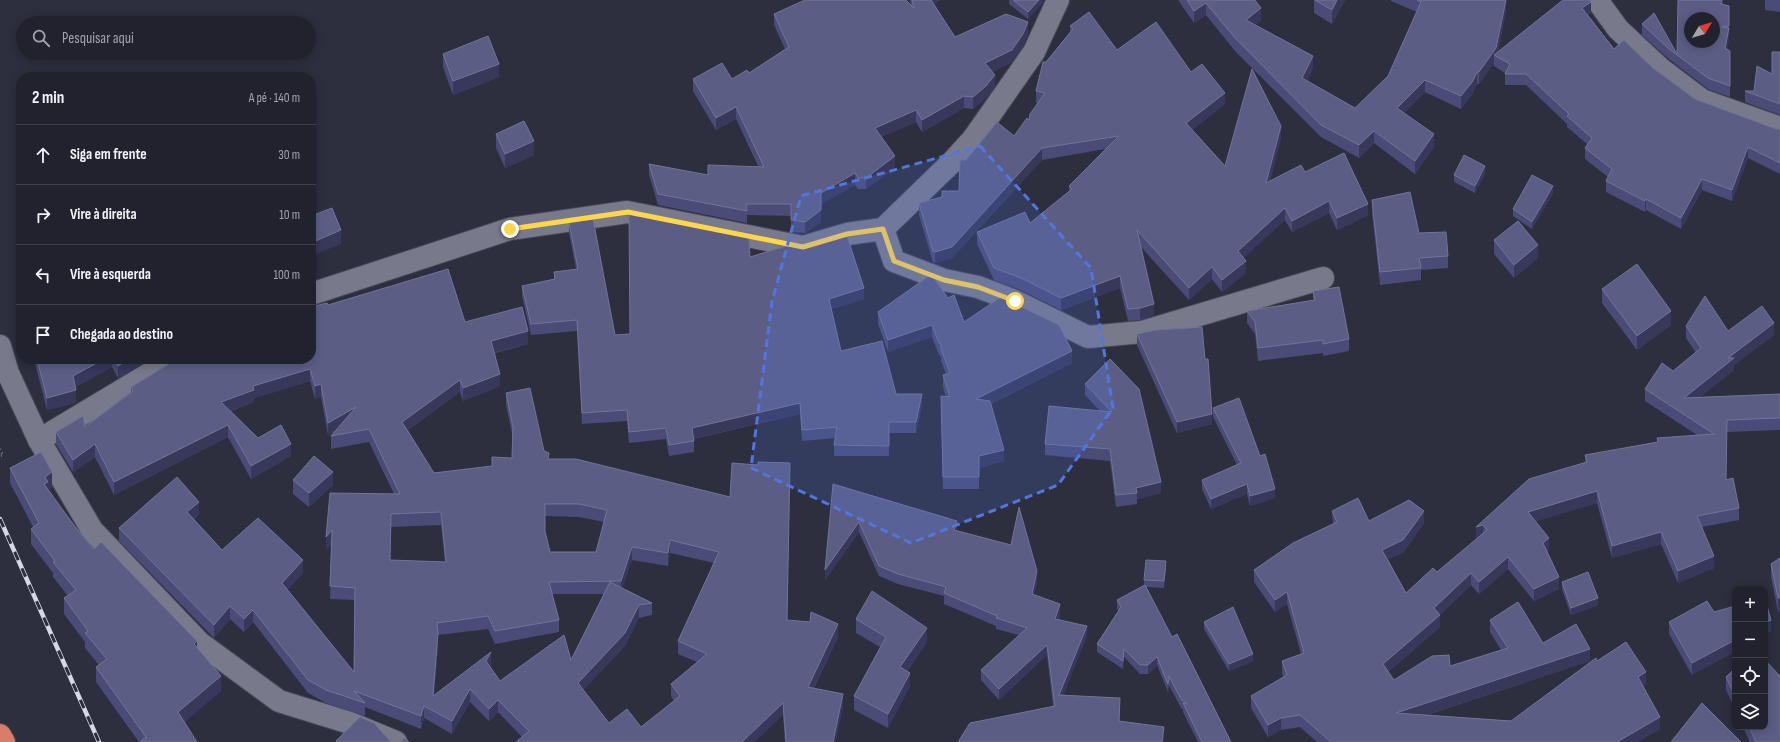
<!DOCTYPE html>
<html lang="pt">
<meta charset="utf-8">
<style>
:root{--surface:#22222e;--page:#2a2a36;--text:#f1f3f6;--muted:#a2a4aa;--line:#3f3f4a}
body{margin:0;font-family:"Sofia Sans Condensed",sans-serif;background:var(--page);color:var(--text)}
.controls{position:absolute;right:12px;bottom:12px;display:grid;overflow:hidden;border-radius:8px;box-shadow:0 2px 10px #0003}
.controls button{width:36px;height:36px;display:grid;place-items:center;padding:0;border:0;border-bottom:1px solid var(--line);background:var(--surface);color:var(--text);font:20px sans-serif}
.compass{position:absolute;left:1684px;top:12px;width:36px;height:36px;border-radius:50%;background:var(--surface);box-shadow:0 2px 10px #0003;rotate:52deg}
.stop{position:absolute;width:12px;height:12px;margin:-9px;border:3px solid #ffd54a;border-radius:50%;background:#fff}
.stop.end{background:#ffd54a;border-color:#fff;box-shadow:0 1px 4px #0008}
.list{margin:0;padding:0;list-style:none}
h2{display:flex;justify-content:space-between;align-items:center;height:52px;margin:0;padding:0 16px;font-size:17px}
h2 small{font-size:13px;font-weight:400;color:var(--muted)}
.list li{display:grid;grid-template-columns:26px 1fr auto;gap:12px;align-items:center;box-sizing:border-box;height:60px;padding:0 16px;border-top:1px solid var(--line)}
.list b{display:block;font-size:15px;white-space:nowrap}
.list em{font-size:13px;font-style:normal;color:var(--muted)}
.icon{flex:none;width:22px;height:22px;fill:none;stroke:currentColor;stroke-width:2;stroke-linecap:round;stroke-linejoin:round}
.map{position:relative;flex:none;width:1780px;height:742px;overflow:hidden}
.search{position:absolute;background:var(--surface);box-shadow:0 2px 10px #0003;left:16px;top:16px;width:300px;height:44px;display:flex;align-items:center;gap:10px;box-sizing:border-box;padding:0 14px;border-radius:22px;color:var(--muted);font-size:15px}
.panel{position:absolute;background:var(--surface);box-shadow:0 2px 10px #0003;left:16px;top:72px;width:300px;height:292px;border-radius:16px}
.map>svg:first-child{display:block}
</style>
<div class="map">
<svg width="1780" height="742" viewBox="0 0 1780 742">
<rect width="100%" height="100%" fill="#2d2e3e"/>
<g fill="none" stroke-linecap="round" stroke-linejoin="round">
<g stroke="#494a57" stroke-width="24">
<g id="minor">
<polyline points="1597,0 1618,29 1661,69 1702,100 1780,128"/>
<polyline points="883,229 894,261 944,280 978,287 1015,301 1088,337 1142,332 1323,278"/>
<polyline points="311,294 510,229 627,212 803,247 847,234 883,229 952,162 973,139 1034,52 1058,0"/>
<polyline points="0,346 8,373 39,440 92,530 200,643 279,701 350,723 396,742"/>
<polyline points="39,440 174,359"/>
</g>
</g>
<g stroke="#494a57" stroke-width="24">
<polyline id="highway" points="0,735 4,742"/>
</g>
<polyline stroke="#7b7c8a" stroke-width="2.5" stroke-dasharray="1 3" stroke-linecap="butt" points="0,449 3,455 0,456"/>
<use href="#minor" stroke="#787a8c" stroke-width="22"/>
<use href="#highway" stroke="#d97d69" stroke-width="22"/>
<g stroke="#d7d8e3" stroke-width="4.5">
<polyline id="rail" points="0,519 99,742"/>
</g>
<use href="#rail" stroke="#2d2e3e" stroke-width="3" stroke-dasharray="9" stroke-linecap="butt"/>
</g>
<g fill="#4a4b77" fill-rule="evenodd">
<polygon points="910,0 940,0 934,4 955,37 1028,34 1023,46 1012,62 992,72 995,87 986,98 973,109 964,108 922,132 916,122 881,137 895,168 866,189 858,189 855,185 821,204 821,222 805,233 791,232 791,216 747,215 747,223 658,205 649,175 649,164 708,175 758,166 736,119 716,130 693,91 693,79 732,79 749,73 785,49 774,25 774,14 911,6"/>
<polygon points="1009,0 1043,0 1043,2 1028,19 1009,4"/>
<polygon points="1178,0 1255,0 1261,20 1255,25 1313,68 1307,81 1355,108 1388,76 1417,12 1391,1 1391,0 1506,0 1506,10 1498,53 1591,13 1588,15 1614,49 1653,68 1695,99 1776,129 1780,129 1780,174 1748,158 1732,201 1702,190 1681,229 1646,210 1645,212 1606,192 1606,181 1608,177 1585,159 1585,148 1587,144 1567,127 1567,124 1526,85 1505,85 1505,73 1494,66 1494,63 1479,84 1477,84 1473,93 1461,109 1425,92 1404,113 1434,147 1415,174 1374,143 1359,158 1321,137 1235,51 1206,15 1194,23"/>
<polygon points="1314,0 1345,0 1332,24 1314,13"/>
<polygon points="1678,0 1723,0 1723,4 1729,6 1729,37 1727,49 1730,51 1730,97 1708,89 1669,59 1642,35 1642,24 1677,54"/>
<polygon points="1765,0 1780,0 1780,12 1765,10"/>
<polygon points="1070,26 1117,50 1191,72 1225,104 1192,130 1225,166 1281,138 1270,181 1305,172 1368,215 1337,230 1329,213 1292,232 1285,220 1243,258 1246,273 1222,292 1212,279 1189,300 1140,246 1154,315 1140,320 1128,321 1120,288 1061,310 1021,290 994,280 977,244 977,232 1030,223 1069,191 1069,186 1105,149 1042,160 952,258 935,263 933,262 919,215 919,203 942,197 959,191 966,160 1014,136 1029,120 1038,103 1036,103 1036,91 1046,62 1070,32"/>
<polygon points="1780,52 1780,115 1745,102 1745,91 1754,91 1772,74"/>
<polygon points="443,54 499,77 453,95 443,67"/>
<polygon points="496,134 534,155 505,168 496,148"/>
<polygon points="1485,174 1475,193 1454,182 1454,175"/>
<polygon points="1553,193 1532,229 1513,216 1513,209"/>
<polygon points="1372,200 1448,256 1448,268 1421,270 1421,280 1380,285 1372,213"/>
<polygon points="569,222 615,335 630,334 750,257 864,299 831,309 841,351 896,394 922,405 916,433 889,433 889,456 834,456 834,445 835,438 802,441 800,414 694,439 694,452 669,456 666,439 629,443 627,421 582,424 577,331 531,335 522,296 522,286 554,279 554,272 576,269 569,233"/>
<polygon points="1494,240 1538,258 1514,278 1494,254"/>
<polygon points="1602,289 1671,325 1637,350 1602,303"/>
<polygon points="1313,291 1349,339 1349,351 1323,356 1323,353 1258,361 1255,334 1247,323 1247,311 1313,300"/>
<path d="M328,305L465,322L528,344L495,353L500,386L463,401L460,392L408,430L434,473L492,466L512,458L513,438L506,405V393L549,459L730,497L787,620L838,637L814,688L843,707L835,742H785L783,715L522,737L498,712L489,721L470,702L452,734L424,718L421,729L365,707V716L326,703L308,693L253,622L244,632L230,619L214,638L119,541V528L199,514L194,519L222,550L303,573L287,590L354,672V600L330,599L332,543L326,549V537L394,494L369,442L331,449V436L336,431L328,435L321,397L315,399L310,381L254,398V402L231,411L258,438L291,456L251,479L228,437L114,495L95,457L73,472L56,444V432L85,427L131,392V387ZM545,516L579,517L604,522L596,552H550L545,531ZM441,525L445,562L390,560L391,527ZM670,553L714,563L678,641V654L697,662L671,684V696L674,701L641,727L609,723L583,690L625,646L639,618L652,615V603L622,588L632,560L668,566ZM552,594H604L571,660L500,681L490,667L491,665L434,695L438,645V635L488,629L495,644L559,632V620Z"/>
<polygon points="878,312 964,322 1072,363 991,404 1004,461 979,468 979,489 943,489 941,396 946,397 943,387 943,375 946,374 941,361 941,356 939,355 932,337 888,352 878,324"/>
<polygon points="1686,326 1728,331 1774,335 1734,365 1734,370 1700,397 1780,394 1780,430 1727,432 1726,480 1739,508 1739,520 1702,527 1714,568 1678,583 1661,544 1612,558 1597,503 1535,521 1549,550 1547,551 1559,589 1534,601 1508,569 1479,594 1471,585 1440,615 1440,627 1388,672 1394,680 1450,666 1501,650 1490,632 1490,620 1543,643 1590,661 1427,715 1511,721 1597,661 1646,684 1643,686 1660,729 1637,742 1317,742 1300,727 1281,730 1268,737 1251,708 1251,696 1283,677 1282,673 1282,661 1301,654 1287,604 1275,612 1254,582 1254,570 1333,524 1332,511 1369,521 1424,523 1403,553 1388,559 1406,593 1437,572 1477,539 1476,539 1476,527 1585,462 1585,455 1697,435 1645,401 1645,389 1673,371 1696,353 1686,338"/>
<polygon points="1137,334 1212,424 1177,433 1137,345"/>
<polygon points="34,359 150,359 118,378 112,367 75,387 76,403 47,410"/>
<polygon points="1110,359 1161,493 1137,499 1137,504 1116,507 1110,461 1045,455 1045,444 1100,411 1085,395 1085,384"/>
<polygon points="1213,408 1275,498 1250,506 1247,494 1211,509 1202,489 1202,480 1237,465 1213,417"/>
<polygon points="10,468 52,487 48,490 76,528 94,549 197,648 221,691 184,722 197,742 139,742 96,682 96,667 99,665 85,648 85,642 64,614 64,598 68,596 53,577 53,573 31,544 31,529 33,527 10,483"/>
<polygon points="293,480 333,485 309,507 293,494"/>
<polygon points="833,484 957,531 1037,582 1034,595 1060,614 1059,620 1087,636 1063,695 1120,708 1119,721 1164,737 1163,742 958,742 1053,706 1047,655 999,700 981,680 981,670 1019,635 996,629 996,626 944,604 944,596 898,584 879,576 859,532 825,580"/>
<polygon points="1780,558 1778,612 1771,577 1771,564"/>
<polygon points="1166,568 1164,588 1146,587 1172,637 1231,742 1198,742 1183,712 1183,709 1181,708 1169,685 1168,692 1157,665 1148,674 1140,674 1124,657 1123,669 1097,652 1097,644 1119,611 1117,609 1117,600 1144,585 1144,580"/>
<polygon points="1562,582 1598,605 1571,615 1562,589"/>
<polygon points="1714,612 1692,675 1669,634 1669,622"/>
<polygon points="856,619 927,642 907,671 910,686 888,728 854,710 854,696 880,647 856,633"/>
<polygon points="1204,622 1253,661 1229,671 1204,629"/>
<polygon points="1735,668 1735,709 1726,690 1726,677"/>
<polygon points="1743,727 1765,727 1780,742 1750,742"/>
</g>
<g fill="#37385a">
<polygon points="928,0 940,0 928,8"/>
<polygon points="1039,0 1043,0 1043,2 1028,19 1028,12"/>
<polygon points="1337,0 1345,0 1332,24 1332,10"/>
<polygon points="1506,0 1506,10 1497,56 1494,55 1494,63 1479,84 1479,72"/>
<polygon points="1722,0 1723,0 1721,15 1721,4"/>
<polygon points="1591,2 1591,13 1582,19 1582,8"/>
<polygon points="1206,3 1206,15 1194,23 1194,11"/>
<polygon points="1261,8 1261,20 1246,33 1246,20"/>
<polygon points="1028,22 1028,34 1023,46 1012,62 985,75 985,63"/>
<polygon points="1729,28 1729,39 1725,59 1725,48"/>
<polygon points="1313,56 1313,68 1302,91 1302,78"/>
<polygon points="499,64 499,77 453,95 453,81"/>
<polygon points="1477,72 1477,84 1473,93 1461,109 1461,96"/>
<polygon points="995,75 995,87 986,98 973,109 973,97"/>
<polygon points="1425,80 1425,92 1397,120 1397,108"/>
<polygon points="1225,93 1225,104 1186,135 1186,123"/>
<polygon points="964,96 964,108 922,132 922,120"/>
<polygon points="736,107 736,119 716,130 716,118"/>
<polygon points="916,110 916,122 875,140 875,128"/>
<polygon points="1281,126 1281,138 1266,194 1266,183"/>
<polygon points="1374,131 1374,143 1359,158 1359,145"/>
<polygon points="1434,134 1434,147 1415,174 1415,161"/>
<polygon points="534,141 534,155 505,168 505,154"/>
<polygon points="1748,147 1748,158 1732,201 1732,190"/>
<polygon points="1042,148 1042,160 952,258 935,263 935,252"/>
<polygon points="895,156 895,168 866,189 866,178"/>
<polygon points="1485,166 1485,174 1475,193 1475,186"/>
<polygon points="855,173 855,185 821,204 821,193"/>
<polygon points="1702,179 1702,190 1681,229 1681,218"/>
<polygon points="1553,186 1553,193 1532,229 1532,222"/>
<polygon points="1646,199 1646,210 1645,212 1645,201"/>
<polygon points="1329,201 1329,213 1292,232 1292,221"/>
<polygon points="1368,204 1368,215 1337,230 1337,218"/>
<polygon points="1285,208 1285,220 1238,263 1238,251"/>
<polygon points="821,210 821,222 805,233 805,222"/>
<polygon points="341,230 341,244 311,256 311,243"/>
<polygon points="1538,245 1538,258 1514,278 1514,265"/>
<polygon points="1246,261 1246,273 1222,292 1222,280"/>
<polygon points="1212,267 1212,279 1189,300 1189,288"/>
<polygon points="1120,276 1120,288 1061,310 1061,298"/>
<polygon points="864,288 864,299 829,310 829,299"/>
<polygon points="1154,304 1154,315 1140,320 1140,308"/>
<polygon points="1671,311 1671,325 1637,350 1637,336"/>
<polygon points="1774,323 1774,335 1734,365 1734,370 1684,410 1684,398 1728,358"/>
<polygon points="932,325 932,337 888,352 888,340"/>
<polygon points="528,331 528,344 491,353 491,341"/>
<polygon points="1072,351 1072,363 976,411 976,399"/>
<polygon points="104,359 112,359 112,367 73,389 73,376"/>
<polygon points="129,359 150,359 118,378 118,366"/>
<polygon points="310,369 310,381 254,398 254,402 221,414 221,402 253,386"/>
<polygon points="500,374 500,386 463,401 463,388"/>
<polygon points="460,380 460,392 402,434 402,422"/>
<polygon points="321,384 321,397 315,399 315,386"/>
<polygon points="76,390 76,403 47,410 47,398"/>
<polygon points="922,394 922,405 916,433 916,422"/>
<polygon points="800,403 800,414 692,439 692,428"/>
<polygon points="356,407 356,419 328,435 328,423"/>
<polygon points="1212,414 1212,424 1177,433 1177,422"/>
<polygon points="228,425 228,437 114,495 114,482"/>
<polygon points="95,444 95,457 73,472 73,460"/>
<polygon points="291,444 291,456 251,479 251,466"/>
<polygon points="1004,450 1004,461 979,468 979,456"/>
<polygon points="52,472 52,487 48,491 44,484 45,477"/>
<polygon points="333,472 333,485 309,507 309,493"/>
<polygon points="1161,482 1161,493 1137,499 1136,488"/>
<polygon points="1247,484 1247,494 1211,509 1211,499"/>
<polygon points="1275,489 1275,498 1250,506 1250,496"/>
<polygon points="1597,491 1597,503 1528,524 1528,512"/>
<polygon points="199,502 199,514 187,525 187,512"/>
<polygon points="1424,511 1424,523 1403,553 1382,562 1382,550"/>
<polygon points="391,514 391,527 390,573 390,560"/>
<polygon points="957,521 957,531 954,530"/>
<polygon points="859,522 859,532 825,580 825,570"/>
<polygon points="1483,525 1483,537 1476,539 1476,527"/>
<polygon points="332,530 332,542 326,549 326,537"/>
<polygon points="1661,532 1661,544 1612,558 1612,546"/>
<polygon points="1549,538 1549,550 1543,555 1543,543"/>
<polygon points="670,540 670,553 668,566 668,553"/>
<polygon points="632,547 632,560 621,593 621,581"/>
<polygon points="1714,556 1714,568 1678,583 1678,571"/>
<polygon points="1508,557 1508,569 1479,594 1479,582"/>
<polygon points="303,560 303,573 282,596 282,583"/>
<polygon points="1037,571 1037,582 1032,604 1032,594"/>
<polygon points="1471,573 1471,585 1435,620 1440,615 1440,627 1383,676 1383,664 1434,608"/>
<polygon points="1559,577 1559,589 1534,601 1534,589"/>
<polygon points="1287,592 1287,604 1275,612 1275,600"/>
<polygon points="1598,598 1598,605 1571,615 1571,608"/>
<rect x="1778" y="598" width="2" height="14"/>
<polygon points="1060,604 1060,614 1055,629 1055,619"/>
<polygon points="639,605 639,618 625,646 578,696 578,683"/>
<polygon points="230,606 230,619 214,638 214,625"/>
<polygon points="253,610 253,622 244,632 244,619"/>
<polygon points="1771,620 1771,631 1765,635 1765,623"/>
<polygon points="838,624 838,637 808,699 808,687"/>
<polygon points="1087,626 1087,636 1059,705 1059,695"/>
<polygon points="927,628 927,642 900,680 900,667"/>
<polygon points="438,633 438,645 433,708 433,696"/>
<polygon points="1735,640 1735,652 1692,675 1692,663"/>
<polygon points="197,641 197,656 194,644"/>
<polygon points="1047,645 1047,655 999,700 999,689"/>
<polygon points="1590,649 1590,661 1396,725 1396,713"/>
<polygon points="491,652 491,665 486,674 486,661"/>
<polygon points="1253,654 1253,661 1229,671 1229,664"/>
<polygon points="1157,657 1157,665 1148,674 1148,665"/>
<polygon points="1646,672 1646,684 1638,689 1638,677"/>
<polygon points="910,673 910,686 888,728 888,714"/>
<polygon points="221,676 221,691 178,728 178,712"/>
<polygon points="470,689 470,702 452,734 452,721"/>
<polygon points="843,694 843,707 835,742 833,742"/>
<polygon points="1120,698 1120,708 1119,731 1119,721"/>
<polygon points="498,700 498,712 489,721 489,709"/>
<polygon points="783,703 783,715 755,742 742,742"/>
<polygon points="424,706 424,718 421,729 421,716"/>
<polygon points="1660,717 1660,729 1637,742 1617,742"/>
<polygon points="1281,718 1281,730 1268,737 1268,725"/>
<polygon points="1164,727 1163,742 1162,742"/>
</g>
<g fill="#5c5d85" stroke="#727497" fill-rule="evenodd">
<polygon points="805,0 906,0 914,8 912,0 931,0 955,37 1006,14 1028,22 1023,34 1012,50 985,63 995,75 986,86 973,97 964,96 922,120 916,110 875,128 895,156 866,178 858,178 855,173 821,193 821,210 805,222 791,220 791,204 746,204 747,211 658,194 649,164 708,175 708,165 764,167 736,107 716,118 693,79 722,63 732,79 747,70 749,73 789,47 774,14"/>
<polygon points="1013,0 1039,0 1028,12"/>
<polygon points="1187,0 1255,0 1261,8 1246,20 1313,56 1302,78 1355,108 1388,76 1421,2 1417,0 1506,0 1496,48 1479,72 1477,72 1473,81 1461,96 1425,80 1397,108 1434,134 1415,161 1374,131 1359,145 1321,125 1235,38 1206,3 1194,11"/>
<polygon points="1315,0 1337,0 1332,10"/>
<polygon points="1563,0 1590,0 1591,2 1582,8 1614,49 1624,40 1653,68 1695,99 1776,129 1780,129 1780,163 1748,147 1732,190 1702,179 1681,218 1646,199 1645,201 1606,181 1612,169 1585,148 1592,138 1567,116 1569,114 1526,74 1505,74 1510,64 1494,55"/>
<path d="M1678,0H1722L1721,4L1729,6V26L1722,27L1729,28L1725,48L1730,51V86L1708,78L1669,49L1642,24L1654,13L1677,54ZM1690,18H1714V42H1690Z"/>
<polygon points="1089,12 1117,50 1156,22 1191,72 1202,64 1225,93 1186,123 1225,166 1252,69 1281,126 1266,183 1301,165 1305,172 1344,153 1368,204 1337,218 1329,201 1292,221 1285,208 1238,251 1246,261 1222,280 1212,267 1189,288 1137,230 1154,304 1140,308 1128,309 1120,276 1061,298 1021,278 994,268 977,232 1025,212 1030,223 1072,189 1069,186 1119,136 1042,148 952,247 935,252 933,251 919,203 942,197 942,191 959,191 960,160 966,160 997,122 1014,136 1027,118 1029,120 1030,114 1045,93 1036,91 1043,62 1046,62 1073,29 1070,26"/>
<polygon points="488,36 499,64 453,81 443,54"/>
<polygon points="1772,52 1780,52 1780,104 1745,91 1754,91 1757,66 1772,74"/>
<polygon points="524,121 534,141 505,154 496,134"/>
<polygon points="1464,155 1485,166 1475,186 1454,175"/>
<polygon points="1532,175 1553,186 1532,222 1513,209"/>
<polygon points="1410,192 1419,233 1446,232 1448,256 1419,258 1421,268 1380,272 1372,200"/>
<polygon points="332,208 341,230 311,243 311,216"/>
<polygon points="629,214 749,238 750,257 786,246 806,248 847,236 864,288 829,299 841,351 882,341 896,394 922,394 916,422 889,422 889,446 834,445 837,427 802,430 800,403 692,428 694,441 669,445 666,428 629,432 627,410 582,413 577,320 531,324 522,286 555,279 554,272 578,269 569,222 593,219 615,335 630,334"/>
<polygon points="1518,221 1538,245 1514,265 1494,240"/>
<polygon points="1637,264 1671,311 1637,336 1602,289"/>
<path d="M448,269L465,322L522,307L528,331L491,341L500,374L463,388L460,380L402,422L434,473L492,466V457L512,458L513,427L506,393L530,388L544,451L549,453L548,459H576L730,497L732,463L758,465V462L790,463L787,620L810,622L811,612L838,624L808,687L843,694L833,742H786L783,703L742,742H516L529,731L498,700L489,709L470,689L452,721L424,706L421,716L354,691L365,703L326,690L308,680L253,610L244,619L230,606L214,625L119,528L177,477L199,502L187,512L222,550L258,518L303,560L282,583L354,672L355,588L330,586L332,530L326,537L330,493L400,494L369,429L331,436L356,407L328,423L321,384L315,386L310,369L253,386L254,390L221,402L258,438L281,425L291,444L251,466L228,425L114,482L95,444L73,460L56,432L83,416L85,427L133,391L131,387L177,359H311V307L327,303L328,305ZM545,504H579L607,510L596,552H550L545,531ZM441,512L446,562L390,560L391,514ZM670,540L719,552L678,641L707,654L671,684L680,696L641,727L627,709L609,723L578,683L625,633L639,605L652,603L610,582L571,660L564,635L500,681L486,661L491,652L433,696L438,633L437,623L488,616L495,631L559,620L549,582L621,581L632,547L668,553Z"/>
<polygon points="929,276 933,277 948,298 954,295 964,322 1001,297 1059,325 1072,351 976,399 990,401 1004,450 979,456 979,477 943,477 941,396 950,397 943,375 950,373 941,349 941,344 939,343 932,325 888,340 878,312"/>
<polygon points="1339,287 1349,339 1323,344 1323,340 1258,348 1255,322 1247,311 1315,300 1313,291"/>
<polygon points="1705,296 1728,331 1762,306 1774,323 1728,358 1734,358 1684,398 1780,394 1780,418 1727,420 1726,480 1733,478 1739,508 1697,516 1714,556 1678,571 1661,532 1612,546 1597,491 1528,512 1549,538 1543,543 1559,577 1534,589 1508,557 1479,582 1471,573 1434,608 1440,615 1383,664 1394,680 1432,656 1449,655 1450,666 1508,648 1490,620 1518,602 1543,643 1576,624 1590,649 1396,713 1511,721 1596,658 1597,661 1626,642 1646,672 1638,677 1660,717 1617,742 1331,742 1300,715 1281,718 1268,725 1251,696 1287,675 1282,661 1304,653 1287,592 1275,600 1254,570 1293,543 1337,522 1332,511 1358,498 1369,521 1409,500 1424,511 1403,540 1382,550 1406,593 1433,568 1437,572 1487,530 1483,525 1476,527 1529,479 1587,462 1585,455 1658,442 1657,438 1714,434 1645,389 1662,363 1673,371 1701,348 1686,326"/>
<polygon points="1202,327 1205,359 1208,359 1212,414 1177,422 1137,334 1156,330"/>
<polygon points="37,359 104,359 73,376 76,390 47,398"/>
<polygon points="114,359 129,359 118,366"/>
<polygon points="1110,359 1139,389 1161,482 1136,488 1137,493 1116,495 1110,449 1045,444 1049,406 1112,412 1085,384"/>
<polygon points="1239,398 1260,456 1265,454 1275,489 1250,496 1247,484 1211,499 1202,480 1241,463 1213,408"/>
<polygon points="41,452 52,472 45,477 48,482 44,484 76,528 94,549 101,542 197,641 194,644 221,676 178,712 197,742 140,742 146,737 96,667 107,659 85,633 88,631 64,598 76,590 53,562 55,561 31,529 39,523 10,468"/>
<polygon points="314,456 333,472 309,493 293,480"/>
<polygon points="833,484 957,521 954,530 1011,545 1019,507 1037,571 1032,594 1060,604 1055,619 1087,626 1059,695 1120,698 1119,721 1164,727 1162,742 958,742 970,723 1055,706 1047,645 999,689 981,670 1027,628 996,618 997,616 944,593 946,587 898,574 879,566 859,522 825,570"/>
<polygon points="1780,558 1780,598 1778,598 1771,564"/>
<polygon points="1146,560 1166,561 1164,581 1144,580"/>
<polygon points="1588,572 1598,598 1571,608 1562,582"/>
<polygon points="1145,585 1172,637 1177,634 1231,742 1202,742 1183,703 1187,704 1181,699 1169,676 1168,684 1157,657 1148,665 1140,665 1124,649 1123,661 1097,644 1121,607 1117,600"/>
<polygon points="872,591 927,628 900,667 910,673 888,714 854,696 886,637 856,619"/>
<polygon points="1765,599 1771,620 1765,623"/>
<polygon points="1707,601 1714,612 1735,606 1735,640 1692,663 1669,622"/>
<polygon points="1233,607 1253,654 1229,664 1204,622"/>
<polygon points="1765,660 1779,675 1780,679 1780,742 1756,742 1749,727 1765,727"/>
<polygon points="1735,668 1735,696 1726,677"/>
<polygon points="1702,703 1741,742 1671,742"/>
<polygon points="360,717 374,723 391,742 338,742 336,741"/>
<polygon points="405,738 409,742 400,742"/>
</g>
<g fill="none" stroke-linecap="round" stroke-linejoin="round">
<polyline stroke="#ffd54a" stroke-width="5" points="510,229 628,212 803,247 847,234 883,229 894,261 944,280 978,287 1015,301"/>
</g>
<path fill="#5176e0" fill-opacity="0.2" stroke="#5176e0" stroke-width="3" stroke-dasharray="8 5" stroke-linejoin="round" d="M980,146L1091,268L1113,408L1058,485L911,543L751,468L772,301L801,196Z"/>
</svg>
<div class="controls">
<button>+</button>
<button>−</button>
<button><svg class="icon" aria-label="locate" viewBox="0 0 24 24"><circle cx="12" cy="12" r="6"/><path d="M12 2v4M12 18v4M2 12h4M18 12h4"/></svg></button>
<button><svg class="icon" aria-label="layers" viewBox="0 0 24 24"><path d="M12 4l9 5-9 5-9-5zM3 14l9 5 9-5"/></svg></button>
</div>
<svg class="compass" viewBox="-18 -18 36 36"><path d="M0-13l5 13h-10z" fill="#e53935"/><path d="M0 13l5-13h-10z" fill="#a2a4aa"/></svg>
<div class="stop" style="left:1015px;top:301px"></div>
<div class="stop end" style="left:510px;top:229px"></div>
<div class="search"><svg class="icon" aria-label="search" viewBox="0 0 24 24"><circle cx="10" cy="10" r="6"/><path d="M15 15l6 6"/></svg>Pesquisar aqui</div>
<section class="panel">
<h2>2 min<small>A pé · 140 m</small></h2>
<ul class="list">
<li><svg class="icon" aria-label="ahead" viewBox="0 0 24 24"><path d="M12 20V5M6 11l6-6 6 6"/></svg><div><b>Siga em frente</b></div><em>30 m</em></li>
<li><svg class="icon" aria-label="right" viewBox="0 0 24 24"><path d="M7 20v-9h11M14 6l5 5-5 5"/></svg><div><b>Vire à direita</b></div><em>10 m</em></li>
<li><svg class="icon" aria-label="left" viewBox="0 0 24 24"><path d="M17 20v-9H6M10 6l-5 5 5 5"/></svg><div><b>Vire à esquerda</b></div><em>100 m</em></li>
<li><svg class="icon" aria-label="arrive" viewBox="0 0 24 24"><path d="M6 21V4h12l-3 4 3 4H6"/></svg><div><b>Chegada ao destino</b></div></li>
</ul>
</section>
</div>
